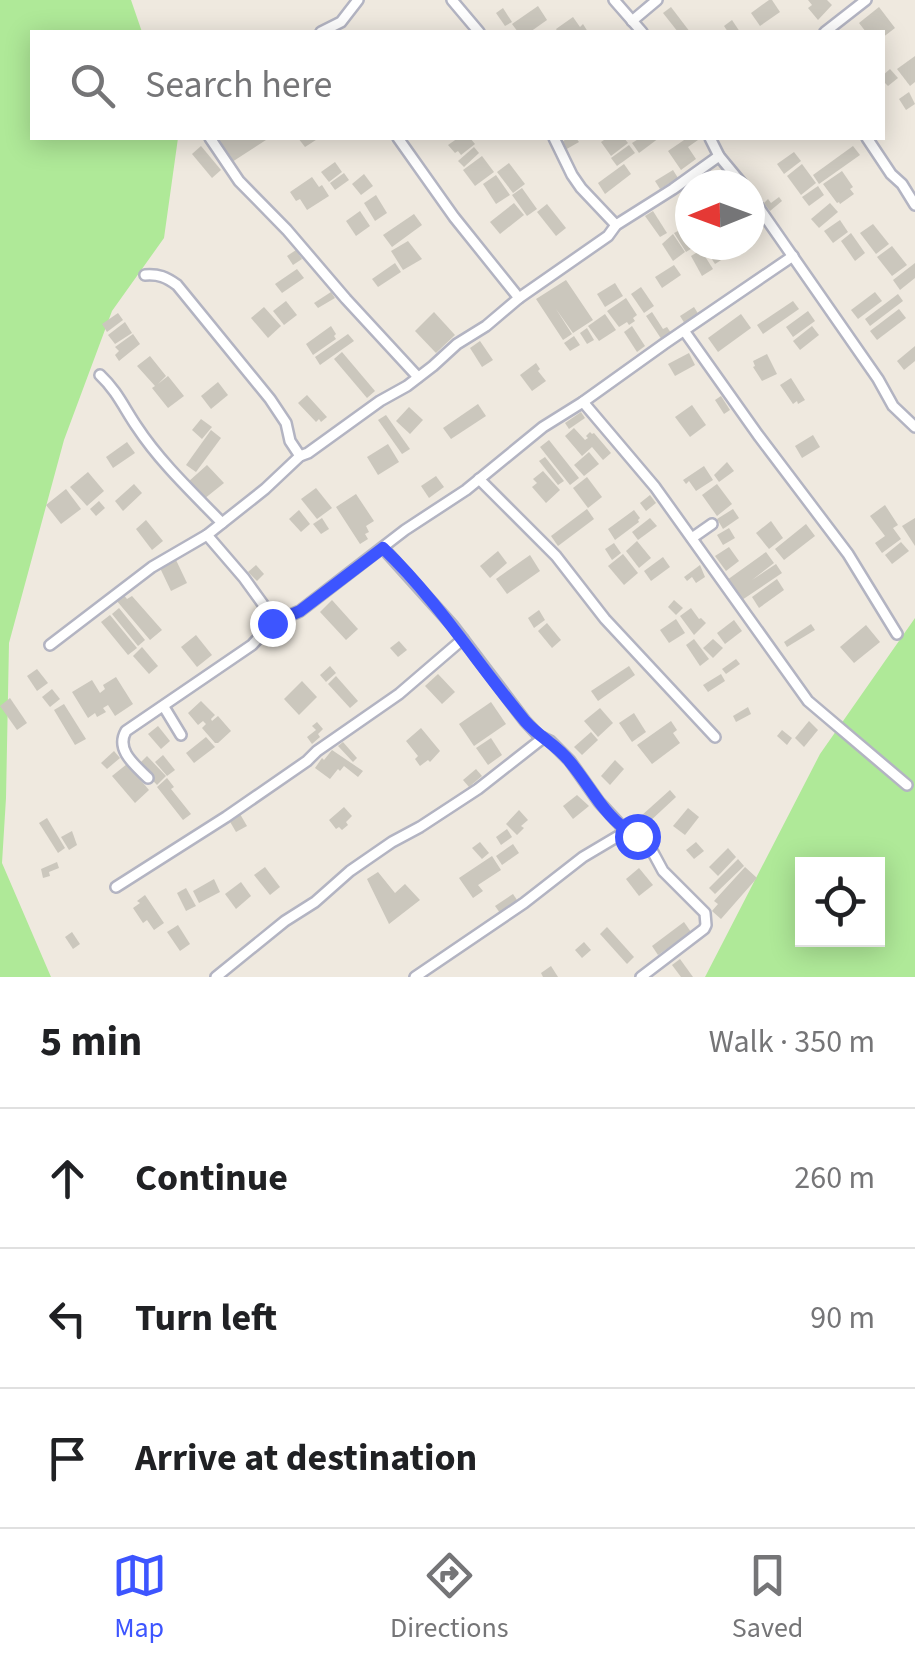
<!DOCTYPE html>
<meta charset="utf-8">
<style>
:root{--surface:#fff;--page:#f6f6f6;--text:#202124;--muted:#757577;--line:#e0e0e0;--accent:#3d55ff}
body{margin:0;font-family:"Source Sans 3",sans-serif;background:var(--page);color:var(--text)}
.controls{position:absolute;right:30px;bottom:30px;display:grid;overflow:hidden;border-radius:0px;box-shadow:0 5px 25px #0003}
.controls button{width:90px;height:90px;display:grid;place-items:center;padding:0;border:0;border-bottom:2px solid var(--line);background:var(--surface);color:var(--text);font:50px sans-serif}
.compass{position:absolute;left:675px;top:170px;width:90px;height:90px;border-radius:50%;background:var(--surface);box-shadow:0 5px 25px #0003;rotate:269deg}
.stop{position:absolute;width:30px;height:30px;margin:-22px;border:8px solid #3d55ff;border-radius:50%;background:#fff}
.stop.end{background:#3d55ff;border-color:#fff;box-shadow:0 2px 10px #0008}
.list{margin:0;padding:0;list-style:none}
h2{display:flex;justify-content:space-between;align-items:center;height:130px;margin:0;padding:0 40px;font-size:42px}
h2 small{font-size:32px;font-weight:400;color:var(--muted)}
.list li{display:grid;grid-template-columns:65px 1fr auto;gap:30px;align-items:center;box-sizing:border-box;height:140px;padding:0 40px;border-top:2px solid var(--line)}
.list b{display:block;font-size:38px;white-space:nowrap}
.list em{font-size:32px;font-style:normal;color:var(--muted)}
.icon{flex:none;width:55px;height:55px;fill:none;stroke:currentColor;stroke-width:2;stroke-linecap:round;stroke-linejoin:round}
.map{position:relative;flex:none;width:915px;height:977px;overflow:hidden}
.search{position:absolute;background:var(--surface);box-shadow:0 5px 25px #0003;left:30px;right:30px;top:30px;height:110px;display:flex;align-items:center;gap:25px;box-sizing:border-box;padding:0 35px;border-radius:0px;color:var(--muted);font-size:38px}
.sheet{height:550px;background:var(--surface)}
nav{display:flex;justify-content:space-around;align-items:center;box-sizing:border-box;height:140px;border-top:2px solid var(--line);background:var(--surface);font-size:28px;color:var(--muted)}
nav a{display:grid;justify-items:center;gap:5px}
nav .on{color:var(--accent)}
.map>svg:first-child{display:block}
</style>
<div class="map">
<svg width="915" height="977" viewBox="0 0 915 977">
<rect width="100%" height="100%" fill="#efe9df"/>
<g fill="#afe998" fill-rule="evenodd">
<polygon points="0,0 131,0 142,32 32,32 32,138 178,138 164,238 112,311 64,440 9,643 6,798 2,863 51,977 0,977"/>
<path d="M915,618V977H705L820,754ZM802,864H878V939H802Z"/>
</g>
<g fill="#cbc7bd">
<polygon points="769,0 772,0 780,12 760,26 751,13"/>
<polygon points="808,0 827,0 832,5 818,20 808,8 812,5"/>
<polygon points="538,6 547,20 530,32 518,32 512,24"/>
<polygon points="671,7 690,32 678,32 663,13"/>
<polygon points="879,7 895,28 882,38 882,32 866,32 859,23"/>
<polygon points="503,8 512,22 505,26 496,13"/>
<polygon points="573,17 580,27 583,24 588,32 558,32 556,29"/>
<polygon points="732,20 740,32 728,32 724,26"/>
<polygon points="915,56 915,82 910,86 897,69"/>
<polygon points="890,69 898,78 888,86 882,80 882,76"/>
<polygon points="909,92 915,104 906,110 899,99"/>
<polygon points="217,138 264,138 266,140 232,162"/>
<polygon points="298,138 319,138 305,147"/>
<polygon points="458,138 470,138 475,144 461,155 458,151 455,153 448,145"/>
<polygon points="567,138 576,138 579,142 565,150 560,144"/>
<polygon points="607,138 624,138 628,143 611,156 601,142"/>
<polygon points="640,138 659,138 639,153 632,143"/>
<polygon points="687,138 696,138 698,140 688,147 696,159 681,170 668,151"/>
<polygon points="629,145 635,153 617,166 611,158"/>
<polygon points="201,146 221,170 212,178 192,154"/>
<polygon points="853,146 860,155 819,184 813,175"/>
<polygon points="474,147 479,153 464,167 458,161"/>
<polygon points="794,152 801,161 784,174 777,164"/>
<polygon points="482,156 494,172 475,186 463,170"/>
<polygon points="335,162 342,172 329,182 321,172"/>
<polygon points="509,163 525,184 513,193 497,172"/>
<polygon points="624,164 631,174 605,194 598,183"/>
<polygon points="802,164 816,183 801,195 787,176"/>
<polygon points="673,170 678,178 660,189 655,181"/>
<polygon points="842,171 853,187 850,189 854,194 840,204 839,202 837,203 823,184"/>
<polygon points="344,173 349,180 335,190 330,183"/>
<polygon points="364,174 373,186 361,195 352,184"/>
<polygon points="496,175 510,195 496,204 483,184"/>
<polygon points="312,177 319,187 322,185 329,196 307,210 300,199 296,201 290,192"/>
<polygon points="818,186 824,195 809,206 802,197"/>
<polygon points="522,188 537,209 527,216 512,195"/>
<polygon points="376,195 387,213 375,221 364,203"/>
<polygon points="779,197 782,201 770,211 764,203 768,199 771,203"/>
<polygon points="514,203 524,215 500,234 490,222"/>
<polygon points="830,203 838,212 819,228 811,219"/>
<polygon points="547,204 566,228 556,236 537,212"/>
<polygon points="360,211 370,226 356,236 346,221"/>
<polygon points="653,211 667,233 660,237 645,216"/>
<polygon points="414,214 422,225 392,247 383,235"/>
<polygon points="840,220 848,232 833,243 824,231"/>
<polygon points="873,224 889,244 876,254 860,233"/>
<polygon points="682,229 683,232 687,229 690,233 690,245 697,245 686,252 674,233"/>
<polygon points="851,233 865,253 855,261 841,241"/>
<polygon points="673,234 685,252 673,261 662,244"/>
<polygon points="408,241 422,259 403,270 391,251"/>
<polygon points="708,245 718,245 726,257 715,264 704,247"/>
<polygon points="724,245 748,245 733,257"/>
<polygon points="892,246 907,265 892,276 877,257"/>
<polygon points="296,250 302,259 293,265 287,256"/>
<polygon points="701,250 713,269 702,276 691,256"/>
<polygon points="395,263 401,272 378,287 372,279"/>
<polygon points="915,263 915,278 900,290 893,280"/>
<polygon points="674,265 681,275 662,288 655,277"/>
<polygon points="297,269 304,278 282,293 275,284"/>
<polygon points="566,280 593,320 573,333 556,309 572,334 563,340 536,299"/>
<polygon points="615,283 623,296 605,307 597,294"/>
<polygon points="641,287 654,306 644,313 631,294"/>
<polygon points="331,292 335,298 318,308 314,303"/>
<polygon points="875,292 882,301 858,319 851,310"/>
<polygon points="898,294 903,301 870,326 865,319"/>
<polygon points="626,298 637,315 633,318 635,321 629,325 627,322 619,327 607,311"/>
<polygon points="286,301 297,315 284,325 273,311"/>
<polygon points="793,301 799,309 763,334 757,325"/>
<polygon points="264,307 281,326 268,338 251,318"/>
<polygon points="694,307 699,315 685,324 680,316"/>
<polygon points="899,309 906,318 877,340 870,331"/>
<polygon points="808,311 815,321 793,337 786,327"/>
<polygon points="434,312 455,335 436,353 415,331"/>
<polygon points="652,312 663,329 667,327 671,333 662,340 646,316"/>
<polygon points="118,313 123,320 107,332 102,324"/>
<polygon points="605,314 616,330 599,341 588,326"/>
<polygon points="741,314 751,328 718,352 708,338"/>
<polygon points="125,322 132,333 115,344 108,335"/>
<polygon points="331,326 336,334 334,336 336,339 313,355 306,344"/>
<polygon points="632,326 645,346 637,352 624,332"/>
<polygon points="812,326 819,335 800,350 793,341"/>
<polygon points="587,328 594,340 587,344 580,333"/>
<polygon points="133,334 140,344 119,361 115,355 119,351 115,347"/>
<polygon points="348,334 354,341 320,365 315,357"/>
<polygon points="574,336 580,345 570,351 564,343"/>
<polygon points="480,341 493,360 482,367 470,348"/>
<polygon points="915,346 915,361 904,370 897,361"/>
<polygon points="342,352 375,391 367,398 334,359"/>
<polygon points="689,353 695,365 675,376 668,364"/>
<polygon points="767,354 777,374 762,381 753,367 755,366 753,361"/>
<polygon points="150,356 166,376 158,384 168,376 184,396 168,408 152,388 155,386 137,366"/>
<polygon points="536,363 540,369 538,371 546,381 532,391 520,375"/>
<polygon points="791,378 805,400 798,404 797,401 793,404 780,385"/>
<polygon points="218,382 228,395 211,409 201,396"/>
<polygon points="307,395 327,417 321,422 319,419 316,422 298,403"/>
<polygon points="721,396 730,410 724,414 715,400"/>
<polygon points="478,404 486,416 451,439 443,428"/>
<polygon points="692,405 706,425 690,437 675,417"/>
<polygon points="409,407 423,420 410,434 396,421"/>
<polygon points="581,412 585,418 569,429 565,423"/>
<polygon points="386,415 410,449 402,454 378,420"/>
<polygon points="201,419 212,427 202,439 192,430"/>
<polygon points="574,428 585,440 588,438 586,436 590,432 592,434 594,433 611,453 603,460 592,447 582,456 565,436"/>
<polygon points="211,430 221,438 196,472 186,465"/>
<polygon points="813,435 820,447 802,458 795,446"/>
<polygon points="549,440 579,478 570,485 540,447"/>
<polygon points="127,442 135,453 113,468 106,457"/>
<polygon points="388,444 399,462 378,475 367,457"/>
<polygon points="589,452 599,464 584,476 574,465"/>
<polygon points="545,457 564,481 558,485 539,461"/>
<polygon points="727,462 734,471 719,482 714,475"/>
<polygon points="207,465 224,483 204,499 188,482"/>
<polygon points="704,466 713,480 696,491 689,481 686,484 683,480"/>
<polygon points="543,471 560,490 546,503 532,487 537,483 533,479"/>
<polygon points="88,472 104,491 87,506 70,487"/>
<polygon points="436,476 444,487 429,498 421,486"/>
<polygon points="587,477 602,497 588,508 573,488"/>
<polygon points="134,484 142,493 123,511 115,501"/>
<polygon points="717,484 732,504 717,516 702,495"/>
<polygon points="316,488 332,508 317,519 301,499"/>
<polygon points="66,489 81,509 61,524 46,505"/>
<polygon points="356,494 374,521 366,526 369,532 365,534 368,539 360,544 336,507"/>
<polygon points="650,495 656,503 646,511 640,503"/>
<polygon points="99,501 105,508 96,516 90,509"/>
<polygon points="885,505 898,525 893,528 901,539 882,553 875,543 885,536 870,516"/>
<polygon points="587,509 594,519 558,546 551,536"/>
<polygon points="733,509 739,518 723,529 717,519"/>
<polygon points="299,510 310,524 301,532 289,519"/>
<polygon points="634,510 640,518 638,520 639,522 615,540 608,529"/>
<polygon points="322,518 329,529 321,534 313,524"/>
<polygon points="650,518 657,526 638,540 632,532"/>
<polygon points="915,518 915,546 902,526"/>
<polygon points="146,520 163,541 152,550 136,529"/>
<polygon points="771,521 783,538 769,549 756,533"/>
<polygon points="806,524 815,536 784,560 775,549"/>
<polygon points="729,528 735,538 723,545 717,535"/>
<polygon points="637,541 651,558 639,568 626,551"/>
<polygon points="901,542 909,551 892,564 885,555"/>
<polygon points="614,543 621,553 612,560 605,549"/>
<polygon points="729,547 739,561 726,571 715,556"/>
<polygon points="498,551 507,563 490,578 480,566"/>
<polygon points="766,552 774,563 752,580 776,564 782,573 742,600 727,580"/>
<polygon points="623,554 638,573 624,585 608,566"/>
<polygon points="530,555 540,571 507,594 496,579"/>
<polygon points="663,557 670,567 651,581 644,571"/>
<polygon points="176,560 187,583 171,591 160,568"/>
<polygon points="256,565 264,574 257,581 248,572"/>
<polygon points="700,565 705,577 696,583 692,577 687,581 684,577"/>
<polygon points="777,579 784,590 759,608 752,597"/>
<polygon points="123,594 127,599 132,596 162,630 150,640 116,600"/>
<polygon points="332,600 358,629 346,640 320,612"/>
<polygon points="674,600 683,608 676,615 668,607"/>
<polygon points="119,608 145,640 138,646 112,614"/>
<polygon points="691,608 699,619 701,618 706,623 694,635 680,616"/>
<polygon points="539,610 545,620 534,628 528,618"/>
<polygon points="110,615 137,648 128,655 101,622"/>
<polygon points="676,619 685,633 669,643 660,630"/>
<polygon points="734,620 742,631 725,644 717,633"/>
<polygon points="547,623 561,640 552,648 538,631"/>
<polygon points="811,624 815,630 787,647 784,642"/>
<polygon points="866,625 880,642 854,663 840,647"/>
<polygon points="196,635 212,655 197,667 181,647"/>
<polygon points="694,639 709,659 700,666 686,645"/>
<polygon points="713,639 723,648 713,658 703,648"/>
<polygon points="399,641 407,650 398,657 390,648"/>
<polygon points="142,647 158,666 149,674 133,656"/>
<polygon points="736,659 740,664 726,674 722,669"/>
<polygon points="330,666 336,673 326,682 320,675"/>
<polygon points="629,666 635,675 598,701 591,691"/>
<polygon points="37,669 48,683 37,691 27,676"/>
<polygon points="438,674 455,692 442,704 425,686"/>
<polygon points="721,674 725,681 708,692 703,685"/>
<polygon points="336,676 358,701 350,708 328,684"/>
<polygon points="116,677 133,704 115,716 108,705 103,708 106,712 97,717 95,713 88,718 72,692 92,680 100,693 105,689 103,685"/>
<polygon points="302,681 317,697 299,715 284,699"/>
<polygon points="52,689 60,699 50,707 42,697"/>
<polygon points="10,698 27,723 17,730 0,706"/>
<polygon points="201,701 215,715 211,719 212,721 218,716 231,731 218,743 215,743 202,728 206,724 203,721 198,725 188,713"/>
<polygon points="491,702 506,724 474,746 459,724"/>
<polygon points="64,704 86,739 75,745 54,710"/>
<polygon points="748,707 751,714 736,722 733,716"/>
<polygon points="600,708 613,723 598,737 584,721"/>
<polygon points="634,713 646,732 632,742 619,723"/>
<polygon points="671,721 677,730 673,733 680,743 652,764 637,745"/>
<polygon points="809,721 818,730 804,747 795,738"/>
<polygon points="317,722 323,729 318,734 320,737 312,744 307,737 316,730 312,726"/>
<polygon points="158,726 170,741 161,749 148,734"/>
<polygon points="421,728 440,751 430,762 428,760 420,766 415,759 418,756 406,741"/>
<polygon points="782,730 792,738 787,745 777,736"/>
<polygon points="591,732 598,740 582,755 574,747"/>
<polygon points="206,737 215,747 194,763 186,753"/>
<polygon points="491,738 502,755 488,765 476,748"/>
<polygon points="343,742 357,758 353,762 338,746"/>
<polygon points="332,750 363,771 358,777 344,766 340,771 338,769 330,779 315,768 322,758 324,760"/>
<polygon points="114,751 120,758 107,769 101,763"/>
<polygon points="163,755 175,770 167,776 155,762"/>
<polygon points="147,756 166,776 157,785 138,765"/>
<polygon points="615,760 624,769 610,785 601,776"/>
<polygon points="127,764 149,790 135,803 112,776"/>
<polygon points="476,769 482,776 469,787 463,780"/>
<polygon points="167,778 174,787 171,789 191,814 183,820 157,787"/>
<polygon points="670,790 676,797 648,823 641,816"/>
<polygon points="577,795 589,806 573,819 563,806"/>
<polygon points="344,807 352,816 346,822 348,825 342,830 339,827 336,829 329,820"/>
<polygon points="688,808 699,817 685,835 673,826"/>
<polygon points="519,810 528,820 521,826 524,828 517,835 506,824"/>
<polygon points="240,814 247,826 236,832 229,820"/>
<polygon points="47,818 65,848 58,853 39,823"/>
<polygon points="507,829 512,837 501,845 496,837"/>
<polygon points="72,831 77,845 69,850 61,837"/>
<polygon points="480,842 489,853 482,859 472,848"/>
<polygon points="696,842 704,851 694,859 686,850"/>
<polygon points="513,844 519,853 502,865 496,856"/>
<polygon points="728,848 736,857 718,876 709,867"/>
<polygon points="492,856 501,870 478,885 483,891 473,898 459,878"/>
<polygon points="738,859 744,866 715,894 709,888"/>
<polygon points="57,862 59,868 49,872 50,876 43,878 41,869"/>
<polygon points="265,867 280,887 270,895 254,875"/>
<polygon points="745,867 757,878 721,919 712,911 718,904 714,901"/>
<polygon points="639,868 653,885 639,896 626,879"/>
<polygon points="378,872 395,893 405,884 420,900 389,924 367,879"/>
<polygon points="214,879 220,892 199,903 193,891"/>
<polygon points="241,882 251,896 236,909 225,894"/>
<polygon points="186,888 196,906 186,911 177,893"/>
<polygon points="513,894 517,900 500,913 495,906"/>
<polygon points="145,895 164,923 154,930 147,920 143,923 133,908 140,903 137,901"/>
<polygon points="684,922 691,932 658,955 652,946"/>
<polygon points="178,925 190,944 180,951 167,932"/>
<polygon points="607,927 634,957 627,964 600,934"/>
<polygon points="72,932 80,944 73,949 65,937"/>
<polygon points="584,942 591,950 582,958 575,950"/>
<polygon points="680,959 693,977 681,977 672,965"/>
<polygon points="551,966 558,977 543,977 541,973"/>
</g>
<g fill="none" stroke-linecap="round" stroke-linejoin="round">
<g stroke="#b3b4c2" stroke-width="14">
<g id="minor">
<polyline points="452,0 479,32"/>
<polyline points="614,0 642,32"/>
<polyline points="632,21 657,0"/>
<polyline points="321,32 341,22 358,0"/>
<polyline points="825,32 866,0"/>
<polyline points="210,138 239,181 287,230 346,299 418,377"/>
<polyline points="398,138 454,217 519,298"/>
<polyline points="554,138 572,175 581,188 616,225"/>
<polyline points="710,138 719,156 743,185"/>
<polyline points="867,138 891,174 902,184 915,205"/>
<polyline points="750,195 878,379 893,406 915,427"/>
<path d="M145,275C159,274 166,277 177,285L270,399L286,423L290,441L300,456"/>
<polyline points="685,332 758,435 848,554 897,634"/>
<path d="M100,375C117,391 124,408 137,427C160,462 193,493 222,523"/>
<polyline points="583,402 655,487 808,701 907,785"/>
<polyline points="479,479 556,556 605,619 715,737"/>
<polyline points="207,535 244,578 275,621"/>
<polyline points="692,538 712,524"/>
<polyline points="383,548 453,626 525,721 539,736 550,741 570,761 599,802 623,828 637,836 650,847 663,871 705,913 706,925 704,929 641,977"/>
<polyline points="50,645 152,567 207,535 265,489 300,456 308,453 380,401 407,386 433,366 457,344 486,326 519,298 608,236 616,225 673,189 719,156"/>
<polyline points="164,707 181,735"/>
<path d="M148,778C135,765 115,750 126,731L252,645L272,623L300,611L405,530L466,490L543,427L583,402L664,344L793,256"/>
<polyline points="116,887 226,817 307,761 317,751 399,694 463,639"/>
<polyline points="216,977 285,921 315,902 350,871 392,842 420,827 478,789 543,738"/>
<polyline points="415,977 524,903 583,857 620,835 623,828"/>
</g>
</g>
<use href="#minor" stroke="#fff" stroke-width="9"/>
</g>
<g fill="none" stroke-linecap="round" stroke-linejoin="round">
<path stroke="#3d55ff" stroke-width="12" d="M272,623L300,611L383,548C437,600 477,663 525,721C539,737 557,745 570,762C588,783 602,812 624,828C628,831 633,833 637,836"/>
</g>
</svg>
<div class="controls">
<button><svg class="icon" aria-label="locate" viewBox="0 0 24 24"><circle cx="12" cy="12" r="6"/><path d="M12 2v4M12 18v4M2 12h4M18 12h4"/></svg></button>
</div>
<svg class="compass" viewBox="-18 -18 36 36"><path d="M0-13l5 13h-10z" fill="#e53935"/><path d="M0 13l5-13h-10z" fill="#757577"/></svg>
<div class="stop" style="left:637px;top:836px"></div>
<div class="stop end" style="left:272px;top:623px"></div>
<div class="search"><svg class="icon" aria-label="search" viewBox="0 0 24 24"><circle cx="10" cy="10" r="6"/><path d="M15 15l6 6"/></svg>Search here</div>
</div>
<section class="sheet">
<h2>5 min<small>Walk · 350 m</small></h2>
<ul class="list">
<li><svg class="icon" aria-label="ahead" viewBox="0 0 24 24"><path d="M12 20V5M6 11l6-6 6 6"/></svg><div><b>Continue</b></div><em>260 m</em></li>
<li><svg class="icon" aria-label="left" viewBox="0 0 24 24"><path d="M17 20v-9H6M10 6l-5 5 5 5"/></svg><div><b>Turn left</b></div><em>90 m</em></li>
<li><svg class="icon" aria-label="arrive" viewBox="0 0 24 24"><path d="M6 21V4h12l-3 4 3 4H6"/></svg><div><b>Arrive at destination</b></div></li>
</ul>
</section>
<nav>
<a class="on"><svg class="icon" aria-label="map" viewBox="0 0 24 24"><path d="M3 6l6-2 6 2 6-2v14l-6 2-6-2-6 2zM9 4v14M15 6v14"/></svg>Map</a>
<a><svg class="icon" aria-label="directions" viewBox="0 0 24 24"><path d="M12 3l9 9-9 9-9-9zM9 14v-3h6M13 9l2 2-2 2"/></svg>Directions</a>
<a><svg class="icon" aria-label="saved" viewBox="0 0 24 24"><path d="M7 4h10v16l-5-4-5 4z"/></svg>Saved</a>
</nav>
